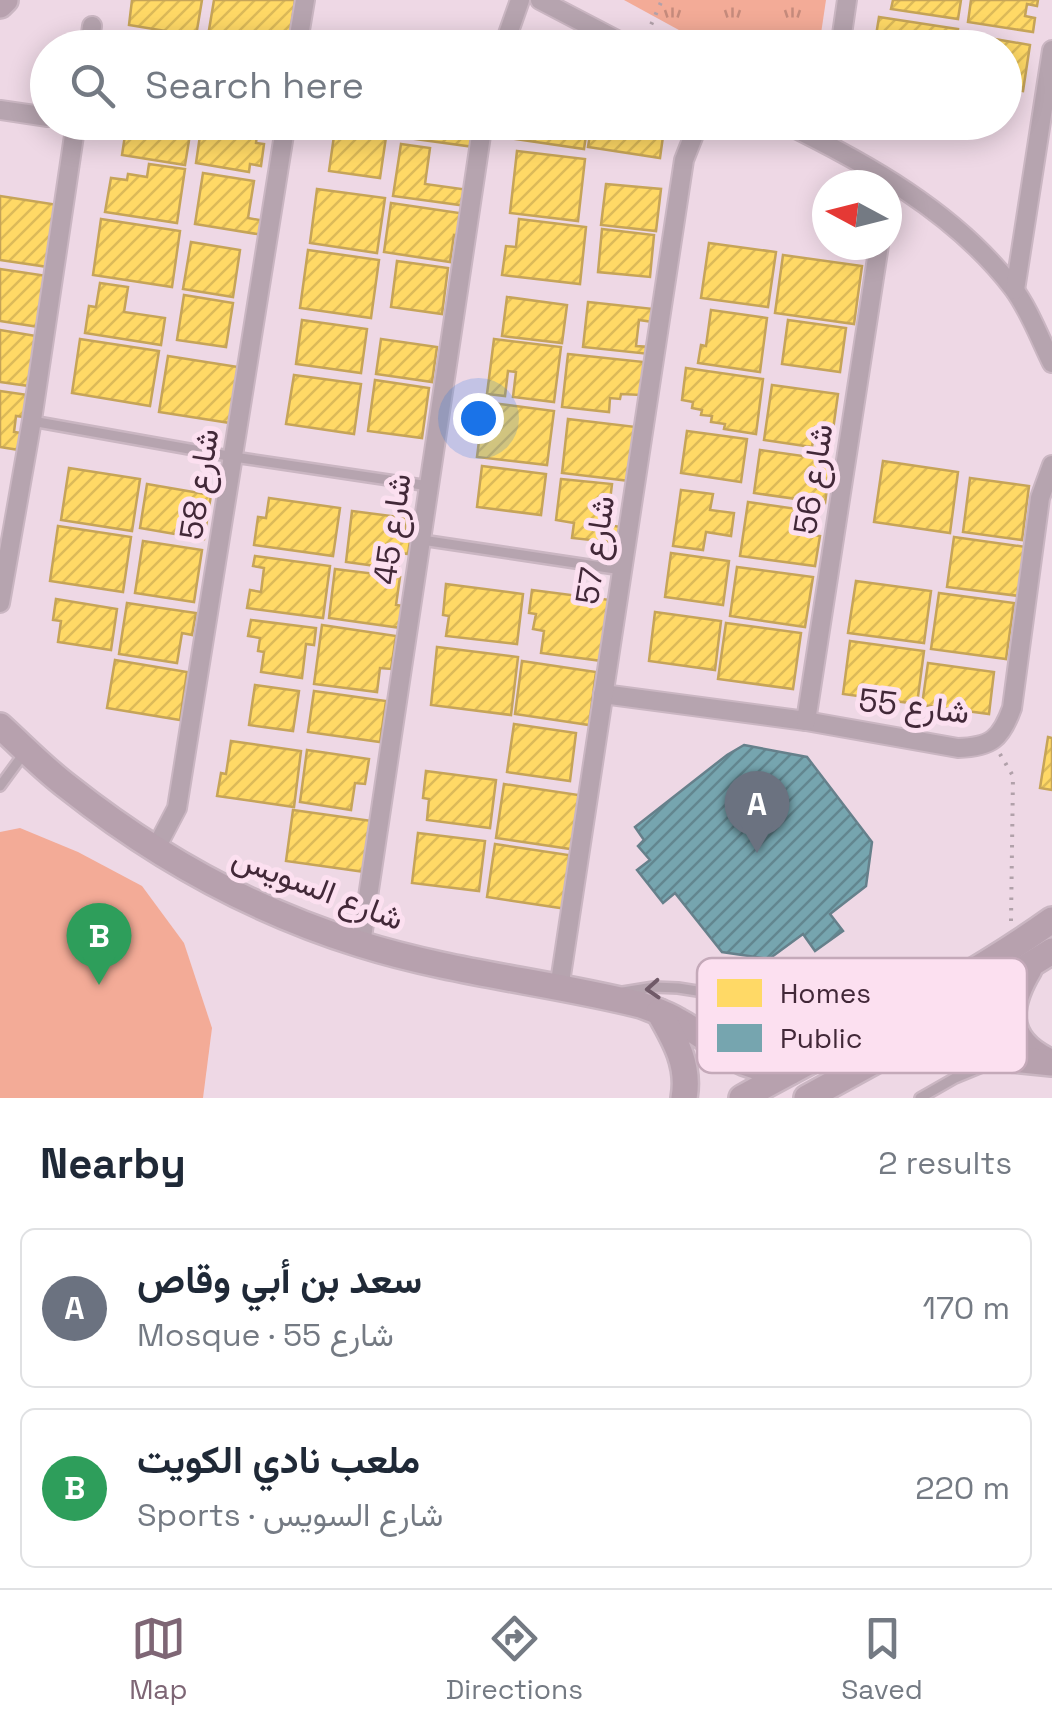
<!DOCTYPE html>
<meta charset="utf-8">
<style>
:root{--surface:#fff;--page:#f2f2f3;--text:#1f2937;--muted:#747a83;--line:#e0e1e3;--accent:#7e6675}
body{margin:0;font-family:"Space Grotesk",Vazirmatn,sans-serif;background:var(--page);color:var(--text)}
.compass{position:absolute;left:812px;top:170px;width:90px;height:90px;border-radius:50%;background:var(--surface);box-shadow:0 5px 25px #0003;rotate:277deg}
.you{position:absolute;left:478px;top:418px;width:35px;height:35px;margin:-25px;border:8px solid #fff;border-radius:50%;background:#1a73e8;box-shadow:0 0 0 15px #1a73e833}
.badge{display:grid;place-items:center;width:65px;height:65px;border-radius:50%;background:var(--accent);color:#fff;font-size:32px;font-weight:700}
.pin{position:absolute;translate:-50% -82px;filter:drop-shadow(0 2px 5px #0008)}
.pin::after{content:'';position:absolute;top:52px;width:35px;height:30px;background:inherit;clip-path:polygon(0 0,100% 0,50% 100%)}
.list{margin:0;padding:0;list-style:none}
h2{display:flex;justify-content:space-between;align-items:center;height:130px;margin:0;padding:0 40px;font-size:42px}
h2 small{font-size:32px;font-weight:400;color:var(--muted)}
.list li{display:grid;grid-template-columns:65px 1fr auto;gap:30px;align-items:center;box-sizing:border-box;height:160px;margin:0 20px 20px;padding:0 20px;border:2px solid var(--line);border-radius:15px}
.list b{display:block;font-size:38px;white-space:nowrap}
.list p{margin:0;font-size:32px;white-space:nowrap;color:var(--muted)}
.list em{font-size:32px;font-style:normal;color:var(--muted)}
.icon{flex:none;width:55px;height:55px;fill:none;stroke:currentColor;stroke-width:2;stroke-linecap:round;stroke-linejoin:round}
.map{position:relative;flex:none;width:1052px;height:1098px;overflow:hidden}
.search{position:absolute;background:var(--surface);box-shadow:0 5px 25px #0003;left:30px;right:30px;top:30px;height:110px;display:flex;align-items:center;gap:25px;box-sizing:border-box;padding:0 35px;border-radius:55px;color:var(--muted);font-size:38px}
.sheet{height:490px;background:var(--surface)}
nav{display:flex;justify-content:space-around;align-items:center;box-sizing:border-box;height:140px;border-top:2px solid var(--line);background:var(--surface);font-size:28px;color:var(--muted)}
nav a{display:grid;justify-items:center;gap:5px}
nav .on{color:var(--accent)}
.map>svg:first-child{display:block}
</style>
<div class="map">
<svg width="1052" height="1098" viewBox="0 0 1052 1098">
<defs>
<pattern id="grass-tufts" width="24" height="20" patternUnits="userSpaceOnUse" patternTransform="scale(2.5)"><rect width="24" height="20" fill="#f3ab97"/><path d="M3 7l-1-3M5 7V3M7 7l1-3M15 17l-1-3M17 17v-4M19 17l1-3" fill="none" stroke="#c68b7c"/></pattern>
<pattern id="homes-hatch" width="6" height="6" patternUnits="userSpaceOnUse" patternTransform="scale(2.5)"><rect width="6" height="6" fill="#ffd966"/><path d="M-1 1l2-2M0 6l6-6M5 7l2-2" fill="none" stroke="#dcba59"/></pattern>
<pattern id="public-hatch" width="6" height="6" patternUnits="userSpaceOnUse" patternTransform="scale(2.5)"><rect width="6" height="6" fill="#76a5af"/><path d="M-1 1l2-2M0 6l6-6M5 7l2-2" fill="none" stroke="#62868f"/></pattern>
</defs>
<rect width="100%" height="100%" fill="#eed8e5"/>
<polygon fill="url(#grass-tufts)" points="624,0 826,0 819,47 710,47"/>
<polygon fill="#f3ab97" points="20,828 78,852 142,886 184,943 212,1028 203,1098 0,1098 0,832"/>
<g fill="url(#homes-hatch)" stroke="#c6a458" stroke-width="2.5">
<polygon points="132,0 202,0 196,36 129,25"/>
<polygon points="214,0 295,0 288,48 208,36"/>
<polygon points="893,0 961,0 958,19 891,9"/>
<polygon points="971,0 1038,0 1037,6 1027,4 1025,16 1035,18 1033,32 968,22"/>
<polygon points="879,17 958,29 955,48 874,48"/>
<polygon points="966,34 1030,45 1023,91 1004,88 1004,48 964,48"/>
<polygon points="135,35 206,46 206,48 133,48"/>
<polygon points="127,122 192,122 185,165 122,155"/>
<polygon points="202,122 231,122 258,127 256,143 264,144 261,166 250,164 249,172 196,163"/>
<polygon points="335,122 387,122 386,131"/>
<polygon points="402,122 477,122 474,147 400,137"/>
<polygon points="517,122 588,122 584,149 515,139"/>
<polygon points="592,122 665,122 660,158 588,147"/>
<polygon points="335,129 386,137 380,178 329,171"/>
<polygon points="401,144 430,148 425,184 469,190 467,206 393,196"/>
<polygon points="517,151 585,159 578,221 510,213"/>
<polygon points="149,164 185,169 177,223 105,212 111,178 127,180 128,174 147,177"/>
<polygon points="203,173 254,181 248,218 265,221 263,235 195,224"/>
<polygon points="606,184 661,189 656,231 601,225"/>
<polygon points="317,189 385,198 377,253 310,243"/>
<polygon points="0,196 58,205 48,267 0,260"/>
<polygon points="391,203 466,214 463,237 454,235 450,262 384,252"/>
<polygon points="101,219 180,231 172,287 93,275"/>
<polygon points="519,219 586,227 580,284 502,275 506,246 516,247"/>
<polygon points="602,229 654,235 650,277 598,272"/>
<polygon points="191,242 240,250 233,297 183,289"/>
<polygon points="709,243 776,252 768,307 701,298"/>
<polygon points="308,250 379,260 371,318 300,308"/>
<polygon points="783,255 862,266 854,324 775,313"/>
<polygon points="397,261 448,268 442,314 391,307"/>
<polygon points="0,269 47,276 39,327 0,321"/>
<polygon points="100,283 128,287 124,312 165,318 161,345 85,333 89,306 96,307"/>
<polygon points="184,295 233,303 226,347 177,340"/>
<polygon points="507,297 567,305 562,343 502,336"/>
<polygon points="588,302 654,309 653,322 639,320 636,346 650,347 649,354 583,347"/>
<polygon points="711,310 767,318 760,372 698,363 701,345 706,346"/>
<polygon points="302,320 367,329 361,373 296,364"/>
<polygon points="788,320 846,328 840,372 782,364"/>
<polygon points="0,330 36,336 29,386 0,382"/>
<polygon points="80,339 159,351 150,406 72,393"/>
<polygon points="381,339 437,347 432,382 376,374"/>
<polygon points="494,339 561,347 554,402 513,397 516,372 508,371 505,396 487,394"/>
<polygon points="568,354 644,362 641,395 621,394 620,399 610,398 609,412 562,407"/>
<polygon points="168,356 238,367 230,423 159,412"/>
<polygon points="686,368 763,379 756,434 724,429 725,424 711,422 712,416 701,415 702,410 692,408 693,402 682,400"/>
<polygon points="294,375 361,384 354,434 286,424"/>
<polygon points="375,380 429,388 422,438 368,431"/>
<polygon points="772,385 838,394 833,430 815,427 812,447 764,440"/>
<polygon points="0,391 28,395 24,417 16,416 14,432 22,433 19,450 0,447"/>
<polygon points="484,402 554,411 547,465 477,457"/>
<polygon points="568,419 636,427 630,481 562,473"/>
<polygon points="687,431 747,439 741,482 681,473"/>
<polygon points="760,450 831,460 825,503 754,493"/>
<polygon points="883,461 958,472 950,533 874,522"/>
<polygon points="482,466 546,474 541,515 477,507"/>
<polygon points="69,468 140,479 132,531 61,520"/>
<polygon points="970,478 1029,486 1022,540 963,532"/>
<polygon points="561,479 612,484 607,525 621,527 620,543 572,538 574,523 556,520"/>
<polygon points="147,484 211,495 204,539 140,528"/>
<polygon points="681,490 713,494 710,510 734,513 731,536 706,532 703,550 673,546"/>
<polygon points="269,498 340,508 333,556 254,545 258,517 266,518"/>
<polygon points="748,502 797,509 794,533 820,536 815,566 740,556"/>
<polygon points="352,511 407,518 405,533 411,534 408,554 401,553 398,569 346,562"/>
<polygon points="58,526 131,537 123,592 50,581"/>
<polygon points="954,537 1026,547 1019,596 947,587"/>
<polygon points="143,541 202,550 194,602 135,593"/>
<polygon points="671,553 729,561 723,605 665,597"/>
<polygon points="255,556 330,566 323,618 247,608 250,590 261,592 264,568 253,566"/>
<polygon points="737,567 813,577 805,627 730,616"/>
<polygon points="335,569 400,577 396,605 405,606 401,628 329,618"/>
<polygon points="856,581 931,591 924,643 848,633"/>
<polygon points="446,584 523,594 517,644 446,636 449,616 443,615"/>
<polygon points="532,590 610,600 602,661 541,653 544,631 533,629 536,614 529,613"/>
<polygon points="939,593 1014,603 1006,659 931,649"/>
<polygon points="56,599 117,609 111,650 58,642 61,621 53,620"/>
<polygon points="127,603 196,613 192,635 182,633 177,663 119,654"/>
<polygon points="655,612 721,621 715,670 649,661"/>
<polygon points="251,620 316,628 314,645 306,644 302,678 261,672 264,652 258,651 260,638 248,636"/>
<polygon points="726,623 801,633 793,689 718,679"/>
<polygon points="322,625 396,636 391,669 380,668 377,692 314,684"/>
<polygon points="850,641 924,651 917,704 843,694"/>
<polygon points="437,647 518,657 511,715 431,705"/>
<polygon points="115,660 187,672 180,720 107,708"/>
<polygon points="522,661 596,672 589,725 515,714"/>
<polygon points="928,663 994,672 989,714 922,705"/>
<polygon points="255,685 299,691 293,731 249,725"/>
<polygon points="314,691 386,701 380,742 308,732"/>
<polygon points="514,724 576,733 570,781 507,772"/>
<polygon points="1048,737 1052,738 1052,790 1040,788"/>
<polygon points="231,741 301,751 294,807 217,796 221,773 226,774"/>
<polygon points="307,750 369,759 365,784 355,783 351,810 300,802"/>
<polygon points="426,771 496,780 490,828 427,820 429,799 423,798"/>
<polygon points="504,784 585,796 577,850 496,838"/>
<polygon points="293,810 372,821 365,872 286,861"/>
<polygon points="418,833 485,841 479,891 412,883"/>
<polygon points="495,844 575,856 567,909 487,897"/>
</g>
<polygon fill="url(#public-hatch)" stroke="#66808b" stroke-width="2.5" points="744,745 807,757 872,842 866,886 830,914 843,931 815,951 803,934 769,959 722,952 675,893 663,903 637,870 650,860 638,846 644,840 635,827 727,755"/>
<g fill="none" stroke-linecap="round" stroke-linejoin="round">
<g stroke="#cab6c2" stroke-width="14">
<g id="lane">
<polyline points="32,421 234,457 429,486"/>
<polyline points="422,540 622,570"/>
<polyline points="0,786 25,752"/>
<polyline points="623,992 654,987 678,988 875,1019"/>
<polyline points="920,1098 955,1078 989,1064"/>
</g>
</g>
<g stroke="#cab6c2" stroke-width="22">
<g id="street">
<polyline points="540,0 632,48"/>
<polyline points="89,48 92,26"/>
<polyline points="297,48 305,0"/>
<polyline points="503,48 520,0"/>
<polyline points="840,48 847,0"/>
<polyline points="0,110 48,117"/>
<path d="M782,122C866,163 955,212 1013,288C1029,309 1040,339 1052,363"/>
<polyline points="1015,290 1052,50"/>
<polyline points="0,603 32,420 76,122"/>
<path d="M603,694L806,721L958,748C991,747 1001,739 1012,708L1040,498L1052,465"/>
<polyline points="806,721 879,245"/>
<polyline points="155,850 177,808 286,122"/>
<polyline points="361,944 483,122"/>
<polyline points="559,989 684,160 699,122"/>
</g>
</g>
<g stroke="#cab6c2" stroke-width="30">
<g id="secondary">
<polyline points="0,5 5,0"/>
<path d="M0,726C22,746 44,769 68,787C155,856 254,911 360,944C452,973 549,982 641,1005C654,1010 667,1014 678,1021C724,1046 733,1070 791,1071"/>
<path d="M1029,969C1007,1006 1003,1038 1046,1060"/>
<path d="M659,1012C675,1040 690,1065 684,1098"/>
<polyline points="888,1058 963,1054 1052,1063"/>
<path d="M742,1098C846,1040 955,989 1052,920"/>
<polyline points="807,1098 878,1059 1052,951"/>
</g>
</g>
<g stroke="#b1a1aa" stroke-width="4" stroke-dasharray="2.5 8" stroke-linecap="butt">
<polyline points="647,34 662,0"/>
<polyline points="1000,754 1013,776 1011,921"/>
</g>
<use href="#lane" stroke="#b6a4af" stroke-width="9"/>
<use href="#street" stroke="#b6a4af" stroke-width="18"/>
<use href="#secondary" stroke="#b7a1ae" stroke-width="25"/>
</g>
<defs><path id="oneway-chevron" d="M-2-3.5L2.5 0L-2 3.5" fill="none" stroke-width="1.6" stroke-linecap="round" stroke-linejoin="round" transform="scale(2.5)"/></defs>
<use stroke="#705a68" href="#oneway-chevron" transform="translate(653 989) rotate(176)"/>
<g text-anchor="middle" stroke-width="10" stroke-linejoin="round" paint-order="stroke">
<g font-size="32" fill="#422838" stroke="#fce0f0">
<text transform="translate(813 479) rotate(-81)" y="11">شارع 56</text>
<text transform="translate(199 484) rotate(-81)" y="11">شارع 58</text>
<text transform="translate(392 529) rotate(-82)" y="11">شارع 45</text>
<text transform="translate(595 550) rotate(-81)" y="11">شارع 57</text>
<text transform="translate(914 706) rotate(7)" y="11">شارع 55</text>
<text transform="translate(318 888) rotate(21)" y="11">شارع السويس</text>
</g>
</g>
<rect x="697" y="958" width="330" height="115" rx="15" fill="#fce0f0" stroke="#c4a9b9" stroke-width="2.5"/>
<rect x="717" y="979" width="45" height="28" fill="#ffd966"/>
<rect x="717" y="1024" width="45" height="28" fill="#76a5af"/>
<g font-size="28" fill="#422838">
<text x="780" y="1003">Homes</text>
<text x="780" y="1048">Public</text>
</g>
</svg>
<svg class="compass" viewBox="-18 -18 36 36"><path d="M0-13l5 13h-10z" fill="#e53935"/><path d="M0 13l5-13h-10z" fill="#747a83"/></svg>
<div class="you"></div>
<div class="pin badge" style="left:757px;top:853px;background:#6b7280">A</div>
<div class="pin badge" style="left:99px;top:985px;background:#2e9e5b">B</div>
<div class="search"><svg class="icon" aria-label="search" viewBox="0 0 24 24"><circle cx="10" cy="10" r="6"/><path d="M15 15l6 6"/></svg>Search here</div>
</div>
<section class="sheet">
<h2>Nearby<small>2 results</small></h2>
<ul class="list">
<li><span class="badge" style="background:#6b7280">A</span><div><b>سعد بن أبي وقاص</b><p>Mosque · شارع 55</p></div><em>170 m</em></li>
<li><span class="badge" style="background:#2e9e5b">B</span><div><b>ملعب نادي الكويت</b><p>Sports · شارع السويس</p></div><em>220 m</em></li>
</ul>
</section>
<nav>
<a class="on"><svg class="icon" aria-label="map" viewBox="0 0 24 24"><path d="M3 6l6-2 6 2 6-2v14l-6 2-6-2-6 2zM9 4v14M15 6v14"/></svg>Map</a>
<a><svg class="icon" aria-label="directions" viewBox="0 0 24 24"><path d="M12 3l9 9-9 9-9-9zM9 14v-3h6M13 9l2 2-2 2"/></svg>Directions</a>
<a><svg class="icon" aria-label="saved" viewBox="0 0 24 24"><path d="M7 4h10v16l-5-4-5 4z"/></svg>Saved</a>
</nav>
